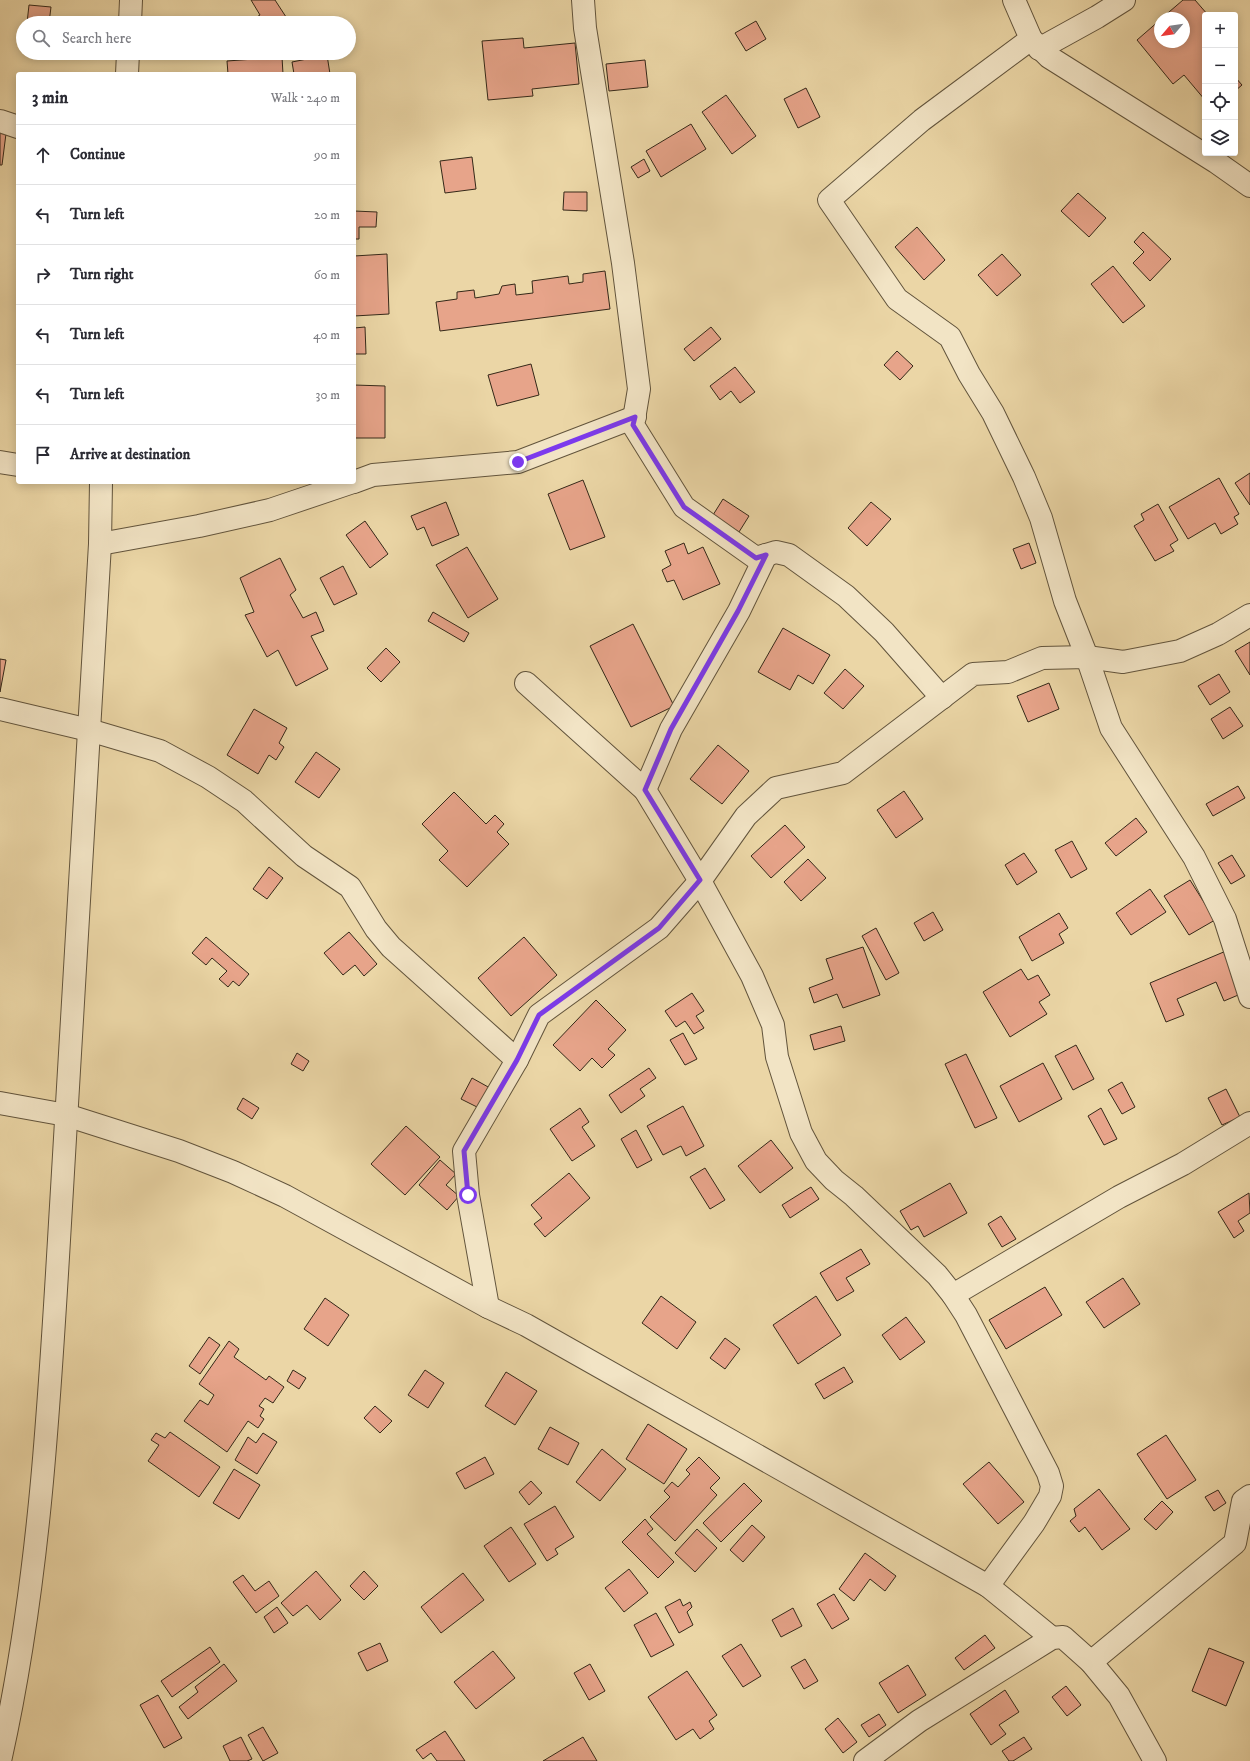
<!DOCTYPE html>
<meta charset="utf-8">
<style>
:root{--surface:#fff;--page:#f2f2f3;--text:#2b2b33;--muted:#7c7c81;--line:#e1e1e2}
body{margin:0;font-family:"IM FELL DW Pica",serif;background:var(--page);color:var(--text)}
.controls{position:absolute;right:12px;top:12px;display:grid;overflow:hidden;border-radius:4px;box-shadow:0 2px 10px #0003}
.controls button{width:36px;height:36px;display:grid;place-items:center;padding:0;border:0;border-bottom:1px solid var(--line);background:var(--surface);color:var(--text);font:20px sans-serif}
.compass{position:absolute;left:1154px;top:12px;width:36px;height:36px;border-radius:50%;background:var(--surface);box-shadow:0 2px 10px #0003;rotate:241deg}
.stop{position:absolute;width:12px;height:12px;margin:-9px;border:3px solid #7c3aed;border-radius:50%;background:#fff}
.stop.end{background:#7c3aed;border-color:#fff;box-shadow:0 1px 4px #0008}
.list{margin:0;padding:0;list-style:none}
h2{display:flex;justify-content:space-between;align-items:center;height:52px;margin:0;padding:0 16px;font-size:17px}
h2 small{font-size:13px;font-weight:400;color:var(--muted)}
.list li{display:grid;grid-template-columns:26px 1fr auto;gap:12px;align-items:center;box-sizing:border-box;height:60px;padding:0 16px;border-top:1px solid var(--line)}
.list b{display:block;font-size:15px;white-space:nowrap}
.list em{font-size:13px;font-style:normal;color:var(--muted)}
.icon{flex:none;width:22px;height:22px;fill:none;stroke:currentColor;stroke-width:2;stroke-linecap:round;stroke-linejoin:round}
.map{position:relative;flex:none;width:1250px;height:1761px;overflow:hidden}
.search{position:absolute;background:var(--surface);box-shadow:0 2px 10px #0003;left:16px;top:16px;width:340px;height:44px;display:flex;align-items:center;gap:10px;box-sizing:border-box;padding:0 14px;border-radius:22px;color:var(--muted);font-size:15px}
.panel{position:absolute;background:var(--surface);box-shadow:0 2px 10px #0003;left:16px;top:72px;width:340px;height:412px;border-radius:4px}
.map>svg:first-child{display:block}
</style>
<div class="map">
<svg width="1250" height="1761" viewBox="0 0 1250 1761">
<rect width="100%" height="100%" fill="#ebd6a6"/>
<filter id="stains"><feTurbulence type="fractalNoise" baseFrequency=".005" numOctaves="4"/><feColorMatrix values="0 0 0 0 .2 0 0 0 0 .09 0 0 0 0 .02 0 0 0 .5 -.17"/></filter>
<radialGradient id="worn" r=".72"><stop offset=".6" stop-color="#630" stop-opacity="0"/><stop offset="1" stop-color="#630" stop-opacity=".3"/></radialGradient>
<g fill="#e7a48a" stroke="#342818">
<polygon points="251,0 275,0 288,20 283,23 247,23 260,15"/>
<polygon points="1183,0 1195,0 1208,15 1205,15 1205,37 1203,39 1205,42 1205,100 1184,75 1173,84 1137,40 1160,20 1160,42 1184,42 1184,18 1162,18"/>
<polygon points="29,5 51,7 49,23 27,23"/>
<polygon points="756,21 766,39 746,51 735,33"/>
<polygon points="523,38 524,48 575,43 579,84 532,89 533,96 488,100 482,41"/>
<polygon points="327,55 330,74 294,74 292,62"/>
<polygon points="282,57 283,74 228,74 227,61"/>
<polygon points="645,60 648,87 609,91 606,64"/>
<polygon points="1235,77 1242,85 1235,91"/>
<polygon points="806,88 820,117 798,128 784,99"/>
<polygon points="726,95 756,136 732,154 702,112"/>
<polygon points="691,124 706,149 661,177 646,151"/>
<polygon points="0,125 7,126 2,165 0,165"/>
<polygon points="472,157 476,189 445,193 440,161"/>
<polygon points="644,159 650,171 638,178 631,167"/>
<polygon points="564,192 587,192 587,211 563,210"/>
<polygon points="1078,193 1106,218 1089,237 1061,211"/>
<polygon points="354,211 377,212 376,227 359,227 359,239 354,239"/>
<polygon points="917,227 945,260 924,280 895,247"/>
<polygon points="1143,232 1171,259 1150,281 1133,263 1144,252 1134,242"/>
<polygon points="387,254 389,314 354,316 354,256"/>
<polygon points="1002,254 1021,275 997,296 978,275"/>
<polygon points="1113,266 1145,306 1123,323 1091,284"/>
<polygon points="605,271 610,309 440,331 436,302 457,299 457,292 474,290 475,298 499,294 502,286 515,284 516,295 533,293 532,281 568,276 569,284 583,282 583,274"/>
<polygon points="365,327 366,354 354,354 354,328"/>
<polygon points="711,327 721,339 694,361 684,349"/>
<polygon points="897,351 913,366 900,380 884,365"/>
<polygon points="531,364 539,395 497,406 488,375"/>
<polygon points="735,367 755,392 740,403 731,391 720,400 710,386"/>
<polygon points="354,385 385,386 385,438 354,438"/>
<polygon points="1250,473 1250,505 1235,483"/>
<polygon points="1219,478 1239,514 1234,517 1238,524 1221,534 1215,523 1188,539 1169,507"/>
<polygon points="583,480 605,537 570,550 548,494"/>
<polygon points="723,499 749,516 739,532 713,515"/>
<polygon points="446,502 459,535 432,546 424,527 417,530 411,516"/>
<polygon points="871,502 891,519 867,546 848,528"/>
<polygon points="1158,504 1178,540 1170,545 1174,551 1155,561 1134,526 1144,520 1141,514"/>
<polygon points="365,521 388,554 370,568 346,535"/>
<polygon points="684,543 688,554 703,547 720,584 683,600 674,580 667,582 662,570 671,565 665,551"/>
<polygon points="1029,543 1036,563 1021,569 1013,549"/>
<polygon points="467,547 498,599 468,618 436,565"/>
<polygon points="280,558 296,590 290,595 303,618 316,612 324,631 311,636 328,669 296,686 278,650 267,657 245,615 254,612 240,578"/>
<polygon points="343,566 357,594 334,605 320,578"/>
<polygon points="433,612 469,633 464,642 428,621"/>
<polygon points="633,624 674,706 631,727 590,646"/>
<polygon points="783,628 830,655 813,684 798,675 790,690 758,672"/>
<polygon points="1250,642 1250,675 1235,651"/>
<polygon points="386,648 400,662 381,682 367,668"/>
<polygon points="0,659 6,660 0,692"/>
<polygon points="845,669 864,686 843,709 824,693"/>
<polygon points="1219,674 1230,692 1210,705 1198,686"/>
<polygon points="1049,683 1059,709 1028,722 1017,696"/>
<polygon points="1230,707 1243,726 1223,739 1211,719"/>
<polygon points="254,709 287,728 279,743 284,747 276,760 269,755 258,774 227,755"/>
<polygon points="718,745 749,771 722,804 690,779"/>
<polygon points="316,752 340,769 319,798 295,782"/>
<polygon points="1238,786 1245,798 1213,816 1206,804"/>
<polygon points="904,791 923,819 896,838 877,810"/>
<polygon points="454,792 486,824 495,815 504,824 497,832 509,844 467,887 439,860 448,851 422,824"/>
<polygon points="1136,818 1147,832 1116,856 1105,843"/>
<polygon points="785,825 805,847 771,878 751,856"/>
<polygon points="1072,841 1087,869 1071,878 1055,850"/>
<polygon points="1024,853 1037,872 1017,885 1005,865"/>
<polygon points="1232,855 1245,876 1231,884 1218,863"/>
<polygon points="808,859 826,878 801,901 784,882"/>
<polygon points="269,867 283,878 267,899 253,889"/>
<polygon points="1190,880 1215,920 1189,935 1164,896"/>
<polygon points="1150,889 1166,912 1131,935 1116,913"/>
<polygon points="933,912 943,930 924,941 914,923"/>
<polygon points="1059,913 1068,928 1059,934 1064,943 1032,961 1019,937"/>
<polygon points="876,928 899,973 886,980 862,936"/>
<polygon points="349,932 377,964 364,976 355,965 343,975 324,953"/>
<polygon points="206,937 249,974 239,986 233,981 228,987 219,979 227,971 212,958 206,965 192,953"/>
<polygon points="524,937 557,975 511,1016 478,978"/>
<polygon points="863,947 880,995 843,1008 837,994 814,1003 809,988 833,979 826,959"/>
<polygon points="1226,951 1243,993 1224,1001 1216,982 1177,999 1184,1015 1166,1022 1150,983"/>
<polygon points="1021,969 1028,980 1038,975 1050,995 1039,1002 1047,1014 1010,1037 983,992"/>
<polygon points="692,993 704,1011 696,1016 704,1028 694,1034 685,1021 676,1027 665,1011"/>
<polygon points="596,1000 626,1030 608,1049 615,1055 602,1068 592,1058 580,1071 553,1045"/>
<polygon points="841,1026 845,1041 814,1050 810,1035"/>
<polygon points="683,1033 697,1059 685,1065 670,1040"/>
<polygon points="1076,1045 1094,1079 1073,1090 1055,1056"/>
<polygon points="297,1053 309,1061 303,1071 291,1064"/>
<polygon points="966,1054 997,1118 975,1128 945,1064"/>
<polygon points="1043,1063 1062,1099 1019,1122 1000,1086"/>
<polygon points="649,1068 656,1078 640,1089 645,1096 621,1113 609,1095"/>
<polygon points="472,1078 490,1088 479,1108 461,1099"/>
<polygon points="1122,1082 1135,1107 1122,1114 1108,1090"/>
<polygon points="1226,1089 1240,1117 1222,1125 1208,1098"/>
<polygon points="243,1098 259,1108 252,1119 237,1109"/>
<polygon points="683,1106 704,1146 686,1156 681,1146 663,1155 647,1126"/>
<polygon points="580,1108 589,1122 582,1127 595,1146 572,1161 550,1129"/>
<polygon points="1101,1108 1117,1139 1104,1145 1088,1116"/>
<polygon points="406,1126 440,1157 405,1195 371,1164"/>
<polygon points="636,1130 652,1160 637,1168 621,1139"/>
<polygon points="771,1140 793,1168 760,1193 738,1166"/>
<polygon points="440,1160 456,1174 446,1185 459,1196 447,1210 419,1185"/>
<polygon points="705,1168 725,1200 710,1209 690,1177"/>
<polygon points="569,1173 590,1198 545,1237 534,1224 542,1218 531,1205"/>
<polygon points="950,1183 967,1213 924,1237 918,1226 911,1230 900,1211"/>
<polygon points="811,1187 819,1199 790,1218 782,1205"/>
<polygon points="1249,1193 1250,1213 1238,1221 1244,1231 1234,1238 1218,1212"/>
<polygon points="1001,1216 1016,1239 1002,1247 988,1224"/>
<polygon points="861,1249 870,1264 846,1278 854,1291 837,1301 820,1273"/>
<polygon points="1123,1278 1140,1304 1104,1328 1086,1302"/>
<polygon points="1045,1287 1062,1315 1006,1349 989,1320"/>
<polygon points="661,1296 696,1322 677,1349 642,1323"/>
<polygon points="816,1296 841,1335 798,1364 773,1325"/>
<polygon points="325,1298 349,1315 328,1346 304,1329"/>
<polygon points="906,1317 925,1342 900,1360 882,1335"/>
<polygon points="209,1337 220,1345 200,1374 189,1366"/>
<polygon points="725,1338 740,1349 725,1369 710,1358"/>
<polygon points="229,1341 239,1349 234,1357 266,1380 269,1376 284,1387 273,1403 265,1398 259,1406 264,1409 260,1416 264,1419 258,1428 248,1421 227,1452 184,1421 200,1400 208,1405 214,1395 199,1384"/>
<polygon points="844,1367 853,1382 824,1399 815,1384"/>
<polygon points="293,1370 306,1378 299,1389 287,1381"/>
<polygon points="425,1370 444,1383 428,1408 408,1395"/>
<polygon points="506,1372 537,1391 515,1425 485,1406"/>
<polygon points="375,1406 392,1421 380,1433 364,1418"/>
<polygon points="648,1424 687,1449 664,1484 626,1459"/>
<polygon points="550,1427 579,1443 568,1465 538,1449"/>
<polygon points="170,1432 220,1467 199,1497 148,1461 159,1445 151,1440 156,1433 165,1438"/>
<polygon points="263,1433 277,1442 257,1474 235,1460 248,1437 256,1443"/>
<polygon points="1166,1435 1196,1480 1167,1499 1137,1454"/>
<polygon points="602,1449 626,1469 600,1501 576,1482"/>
<polygon points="485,1457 494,1474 465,1489 456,1473"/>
<polygon points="699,1457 720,1478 710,1488 717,1495 675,1541 650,1517 670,1497 664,1491 672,1482 678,1487 690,1474 686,1470"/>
<polygon points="989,1462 1024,1502 998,1524 963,1484"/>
<polygon points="234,1469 260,1485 239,1519 213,1503"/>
<polygon points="531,1481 542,1493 529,1505 519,1492"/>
<polygon points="744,1483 762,1501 721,1542 703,1523"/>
<polygon points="1099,1489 1130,1529 1102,1550 1085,1527 1079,1532 1070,1521 1076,1516 1074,1509"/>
<polygon points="1218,1490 1226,1503 1214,1511 1205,1497"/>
<polygon points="1162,1501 1173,1512 1156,1530 1144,1519"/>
<polygon points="555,1506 574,1537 555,1549 558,1554 547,1561 524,1524"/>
<polygon points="645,1519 653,1529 647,1534 674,1562 658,1578 622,1542"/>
<polygon points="752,1525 765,1537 743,1562 730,1550"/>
<polygon points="511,1527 536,1564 509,1582 484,1546"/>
<polygon points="697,1529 717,1548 695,1572 675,1553"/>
<polygon points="865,1553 896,1576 885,1591 870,1579 854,1601 839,1589"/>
<polygon points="629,1569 648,1593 624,1612 605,1588"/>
<polygon points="316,1571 341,1600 320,1620 307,1605 293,1616 281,1603"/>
<polygon points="364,1571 378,1586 364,1600 350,1586"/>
<polygon points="463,1573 484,1600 441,1633 421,1607"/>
<polygon points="243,1575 255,1591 269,1581 279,1596 256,1613 233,1582"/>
<polygon points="834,1594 849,1619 832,1629 817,1604"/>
<polygon points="680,1599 683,1606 690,1602 692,1607 687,1612 693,1625 679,1633 665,1607"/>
<polygon points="277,1607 288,1623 274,1633 264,1617"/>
<polygon points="793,1608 802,1626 781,1637 772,1620"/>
<polygon points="656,1613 674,1645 651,1657 634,1625"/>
<polygon points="985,1635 995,1648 964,1670 955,1658"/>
<polygon points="380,1643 388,1661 367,1671 358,1653"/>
<polygon points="741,1644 761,1676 743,1687 722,1656"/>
<polygon points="210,1647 220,1662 172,1697 161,1681"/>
<polygon points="1209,1648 1244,1662 1226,1706 1192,1691"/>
<polygon points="493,1651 515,1678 476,1709 454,1682"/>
<polygon points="805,1659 818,1681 804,1689 791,1667"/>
<polygon points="224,1664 237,1681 188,1719 179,1707 198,1692 195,1687"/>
<polygon points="590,1664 605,1691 589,1700 574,1673"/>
<polygon points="908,1665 926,1695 898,1713 879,1683"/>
<polygon points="687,1671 717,1715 709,1721 714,1729 700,1739 693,1729 676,1740 648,1697"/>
<polygon points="1066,1686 1081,1705 1067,1716 1052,1697"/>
<polygon points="1005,1690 1019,1712 999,1725 1006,1734 991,1745 970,1714"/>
<polygon points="158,1695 182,1738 164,1748 140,1705"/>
<polygon points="879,1714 886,1725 869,1737 861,1725"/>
<polygon points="838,1718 857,1742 843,1753 825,1729"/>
<polygon points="263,1727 278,1753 263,1761 248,1735"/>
<polygon points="445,1731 465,1761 437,1761 431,1753 423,1759 416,1750"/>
<polygon points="241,1737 252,1759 247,1761 230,1761 223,1746"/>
<polygon points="583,1737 597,1761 543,1761"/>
<polygon points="1024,1737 1032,1749 1013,1761 1009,1761 1002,1751"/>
</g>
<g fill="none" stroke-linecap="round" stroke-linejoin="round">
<g stroke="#62543c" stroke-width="24">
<g id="minor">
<polyline points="583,0 585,28 623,263 639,389 633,425 684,507 756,558 776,552 789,555 846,596 884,632 942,698"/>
<polyline points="1014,0 1031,39 1049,57 1216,162 1250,186"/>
<polyline points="130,23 131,0"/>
<polyline points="1031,39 922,120 829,200 897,299 950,337 969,374 993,413 1024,477 1041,518 1065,601 1087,657 1111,728 1194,857 1225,919 1250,997"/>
<polyline points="1039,49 1097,17 1124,0"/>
<polyline points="127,74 128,53"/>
<polyline points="0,121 18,127"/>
<polyline points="0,462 18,465"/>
<polyline points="354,482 373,475 518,462 635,417"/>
<polyline points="100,544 199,526 270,510 353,482"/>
<polyline points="766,555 739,611 671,729 645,790 700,881 752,976 773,1025 777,1057 801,1133 816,1161 834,1180 854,1196 937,1275 953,1295 966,1315 1048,1473 1052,1486 1050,1496 1034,1523 988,1586"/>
<polyline points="526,683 645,790"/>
<polyline points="0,709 89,730 160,751 208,777 244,801 304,856 350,887 376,929 391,947 517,1060"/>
<polyline points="0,1103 66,1115 179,1151 233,1172 285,1196 488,1307 526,1325 988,1586 1052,1638"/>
<polyline points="953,1295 1119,1197 1183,1164 1250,1123"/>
<polyline points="488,1307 468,1195 464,1151 517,1060 539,1015 659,928 700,881 746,816 776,788 843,773 973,674 1008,672 1042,658 1087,657 1123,662 1180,651 1218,634 1250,615"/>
<polyline points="1091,1662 1235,1543 1243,1501 1250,1496"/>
<path d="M0,1761C41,1578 50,1391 61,1206C74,985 87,764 100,544L101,482"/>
<polyline points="865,1761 919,1721 1052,1638 1063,1637 1091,1662 1119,1696 1155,1761"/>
</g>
</g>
<use href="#minor" stroke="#f2e4c5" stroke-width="22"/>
</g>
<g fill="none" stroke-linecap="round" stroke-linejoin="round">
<polyline stroke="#7c3aed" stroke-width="5" points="468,1195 464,1151 517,1060 539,1015 659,928 700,880 645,790 671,729 738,611 766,555 756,558 684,507 633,425 635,417 518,462"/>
</g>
<rect width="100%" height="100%" filter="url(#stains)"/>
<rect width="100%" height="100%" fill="url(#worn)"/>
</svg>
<div class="controls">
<button>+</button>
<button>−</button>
<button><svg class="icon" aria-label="locate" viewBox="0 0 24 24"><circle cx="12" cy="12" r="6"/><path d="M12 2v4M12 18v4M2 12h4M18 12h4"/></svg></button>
<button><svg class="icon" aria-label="layers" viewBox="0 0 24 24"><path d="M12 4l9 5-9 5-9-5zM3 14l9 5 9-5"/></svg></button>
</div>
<svg class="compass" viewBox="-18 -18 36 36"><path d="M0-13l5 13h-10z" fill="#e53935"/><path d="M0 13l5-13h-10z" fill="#7c7c81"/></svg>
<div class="stop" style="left:468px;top:1195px"></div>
<div class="stop end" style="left:518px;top:462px"></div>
<div class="search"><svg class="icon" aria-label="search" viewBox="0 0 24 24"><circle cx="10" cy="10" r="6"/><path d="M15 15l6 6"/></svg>Search here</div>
<section class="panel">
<h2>3 min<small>Walk · 240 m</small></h2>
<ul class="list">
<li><svg class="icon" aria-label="ahead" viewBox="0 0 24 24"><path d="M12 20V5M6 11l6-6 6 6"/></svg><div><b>Continue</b></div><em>90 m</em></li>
<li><svg class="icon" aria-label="left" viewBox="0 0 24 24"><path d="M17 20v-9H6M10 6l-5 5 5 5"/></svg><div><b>Turn left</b></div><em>20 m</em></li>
<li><svg class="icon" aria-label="right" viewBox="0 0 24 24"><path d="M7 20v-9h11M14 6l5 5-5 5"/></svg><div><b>Turn right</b></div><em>60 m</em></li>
<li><svg class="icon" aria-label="left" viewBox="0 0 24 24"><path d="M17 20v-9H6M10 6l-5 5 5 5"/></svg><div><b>Turn left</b></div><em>40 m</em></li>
<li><svg class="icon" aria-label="left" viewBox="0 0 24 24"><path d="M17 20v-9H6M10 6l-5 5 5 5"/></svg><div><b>Turn left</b></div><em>30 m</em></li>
<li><svg class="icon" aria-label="arrive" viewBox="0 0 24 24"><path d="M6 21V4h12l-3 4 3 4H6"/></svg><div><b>Arrive at destination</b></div></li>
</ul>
</section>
</div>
